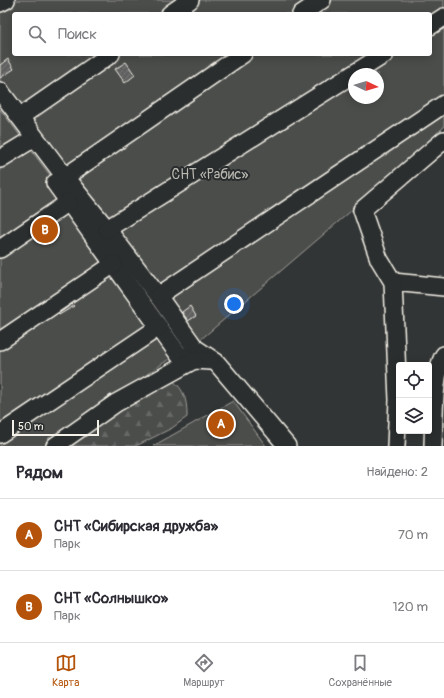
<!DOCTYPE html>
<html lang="ru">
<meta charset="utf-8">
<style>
:root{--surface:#fff;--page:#f7f7f7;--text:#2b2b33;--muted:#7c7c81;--line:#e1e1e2;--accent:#b45309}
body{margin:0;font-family:Pangolin,sans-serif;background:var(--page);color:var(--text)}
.controls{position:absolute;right:12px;bottom:12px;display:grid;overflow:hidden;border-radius:4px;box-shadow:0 2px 10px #0003}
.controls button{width:36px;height:36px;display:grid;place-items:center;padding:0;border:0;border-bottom:1px solid var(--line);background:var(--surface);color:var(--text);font:20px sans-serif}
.compass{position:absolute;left:348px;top:68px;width:36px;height:36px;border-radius:50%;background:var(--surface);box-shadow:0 2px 10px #0003;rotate:94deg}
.scale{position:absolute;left:12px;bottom:10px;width:87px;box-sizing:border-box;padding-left:4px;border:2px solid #f4f1e8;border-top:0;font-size:11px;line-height:14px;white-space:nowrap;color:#f4f1e8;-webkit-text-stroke:3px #2a2d2e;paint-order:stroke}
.you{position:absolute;left:234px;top:304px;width:14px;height:14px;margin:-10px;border:3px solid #fff;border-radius:50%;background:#1a73e8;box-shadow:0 0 0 6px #1a73e833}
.badge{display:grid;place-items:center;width:26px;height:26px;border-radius:50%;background:var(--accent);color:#fff;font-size:13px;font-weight:700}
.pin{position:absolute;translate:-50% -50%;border:2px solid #fff;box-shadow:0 1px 4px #0006}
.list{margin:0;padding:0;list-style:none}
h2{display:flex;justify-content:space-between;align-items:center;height:52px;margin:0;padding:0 16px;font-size:17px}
h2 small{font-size:13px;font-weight:400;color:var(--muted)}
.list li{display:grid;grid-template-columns:26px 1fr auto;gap:12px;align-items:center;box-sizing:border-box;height:72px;padding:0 16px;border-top:1px solid var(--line)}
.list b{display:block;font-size:15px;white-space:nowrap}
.list p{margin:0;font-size:13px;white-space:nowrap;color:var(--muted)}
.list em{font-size:13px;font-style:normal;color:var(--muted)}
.icon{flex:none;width:22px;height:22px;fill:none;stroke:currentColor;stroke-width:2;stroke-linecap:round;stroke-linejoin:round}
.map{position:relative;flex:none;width:444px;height:446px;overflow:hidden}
.search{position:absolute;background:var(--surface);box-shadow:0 2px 10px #0003;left:12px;right:12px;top:12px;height:44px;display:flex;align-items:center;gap:10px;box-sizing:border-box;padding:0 14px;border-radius:4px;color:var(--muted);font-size:15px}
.sheet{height:196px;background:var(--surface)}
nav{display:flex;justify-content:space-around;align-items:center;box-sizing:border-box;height:56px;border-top:1px solid var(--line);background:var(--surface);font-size:11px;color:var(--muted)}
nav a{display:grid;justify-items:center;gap:2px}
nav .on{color:var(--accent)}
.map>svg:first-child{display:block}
</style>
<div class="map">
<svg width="444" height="446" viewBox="0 0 444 446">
<defs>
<pattern id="forest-firs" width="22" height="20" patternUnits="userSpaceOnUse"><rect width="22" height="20" fill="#4b4d4c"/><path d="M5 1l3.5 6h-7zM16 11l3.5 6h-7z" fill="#666766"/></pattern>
<pattern id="building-hatch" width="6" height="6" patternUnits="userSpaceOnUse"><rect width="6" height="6" fill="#5f605f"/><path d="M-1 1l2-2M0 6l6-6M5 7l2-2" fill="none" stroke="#777776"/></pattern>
</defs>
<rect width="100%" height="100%" fill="#323535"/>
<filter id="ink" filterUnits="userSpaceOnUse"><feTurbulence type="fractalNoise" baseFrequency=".025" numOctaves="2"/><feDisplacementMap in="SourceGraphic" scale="8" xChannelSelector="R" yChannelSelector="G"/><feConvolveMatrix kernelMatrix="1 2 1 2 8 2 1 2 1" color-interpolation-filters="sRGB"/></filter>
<g filter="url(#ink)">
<path fill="url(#forest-firs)" stroke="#a09f9a" d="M172,380C185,390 187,401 187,417L172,428L136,446H65L122,405Z"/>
<g fill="#4b4d4c" stroke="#a09f9a" fill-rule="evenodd">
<path d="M0,0H444V127L351,211L193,346L0,84ZM14,14H430V54H14ZM354,74H378V98H354Z"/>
<polygon points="0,109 182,350 44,446 0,446"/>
<polygon points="233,401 266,446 153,446"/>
</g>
<g fill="url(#building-hatch)" stroke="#f4f1e8">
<polygon points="8,59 14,69 0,78 0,65"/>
<polygon points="126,62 135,75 125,83 115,69"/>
<polygon points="72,304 74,306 59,315 58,314"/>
<polygon points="190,306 196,316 188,321 182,312"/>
</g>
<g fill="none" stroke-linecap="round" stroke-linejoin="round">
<g stroke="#f4f1e8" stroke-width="20">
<g id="minor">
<polyline points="0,3 6,0"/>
<polyline points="170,14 190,0"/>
<polyline points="301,14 322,0"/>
<polyline points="430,26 444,17"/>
<polyline points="0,91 65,177 107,229 158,296 195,348 216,362 287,446"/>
<polyline points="20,117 111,54"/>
<polyline points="0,159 26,143"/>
<polyline points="65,177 243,54"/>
<polyline points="55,183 179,355 194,360 210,361"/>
<polyline points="107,229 385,54"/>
<polyline points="0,249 69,202"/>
<polyline points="393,282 444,287"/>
<polyline points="158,296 444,104"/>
<polyline points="0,341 114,264"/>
<polyline points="0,434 159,327"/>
<polyline points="55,446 116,403 194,360"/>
<polyline points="396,446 398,400 393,282 379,259 362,210 444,140"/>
<path d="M433,446C434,424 433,373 444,355"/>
</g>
</g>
<use href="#minor" stroke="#2a2d2e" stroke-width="17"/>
</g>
</g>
<g text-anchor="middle" stroke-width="4" stroke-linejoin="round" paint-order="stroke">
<g font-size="14" fill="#b9b8b1" stroke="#2a2d2e">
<text x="210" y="179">СНТ «Рабис»</text>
</g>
</g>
</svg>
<div class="controls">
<button><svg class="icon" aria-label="locate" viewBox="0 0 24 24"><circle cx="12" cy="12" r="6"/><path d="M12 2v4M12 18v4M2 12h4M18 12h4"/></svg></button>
<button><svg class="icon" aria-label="layers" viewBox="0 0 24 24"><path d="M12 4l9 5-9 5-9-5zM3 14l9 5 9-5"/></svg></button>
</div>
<svg class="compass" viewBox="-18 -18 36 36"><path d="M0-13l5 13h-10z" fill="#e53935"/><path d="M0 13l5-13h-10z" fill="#7c7c81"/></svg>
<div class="scale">50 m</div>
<div class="you"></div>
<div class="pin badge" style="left:221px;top:424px">A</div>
<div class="pin badge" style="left:45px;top:230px">B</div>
<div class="search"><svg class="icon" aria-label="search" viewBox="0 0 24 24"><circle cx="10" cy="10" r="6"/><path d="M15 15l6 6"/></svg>Поиск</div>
</div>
<section class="sheet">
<h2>Рядом<small>Найдено: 2</small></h2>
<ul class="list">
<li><span class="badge">A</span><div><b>СНТ «Сибирская дружба»</b><p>Парк</p></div><em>70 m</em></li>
<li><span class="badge">B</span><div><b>СНТ «Солнышко»</b><p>Парк</p></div><em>120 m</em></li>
</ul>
</section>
<nav>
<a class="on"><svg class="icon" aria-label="map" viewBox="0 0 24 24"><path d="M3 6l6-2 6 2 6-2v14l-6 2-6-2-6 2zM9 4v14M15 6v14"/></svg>Карта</a>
<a><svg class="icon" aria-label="directions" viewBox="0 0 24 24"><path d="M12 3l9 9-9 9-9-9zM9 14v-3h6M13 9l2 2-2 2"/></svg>Маршрут</a>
<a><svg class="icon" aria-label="saved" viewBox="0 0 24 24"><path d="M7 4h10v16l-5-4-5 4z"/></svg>Сохранённые</a>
</nav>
